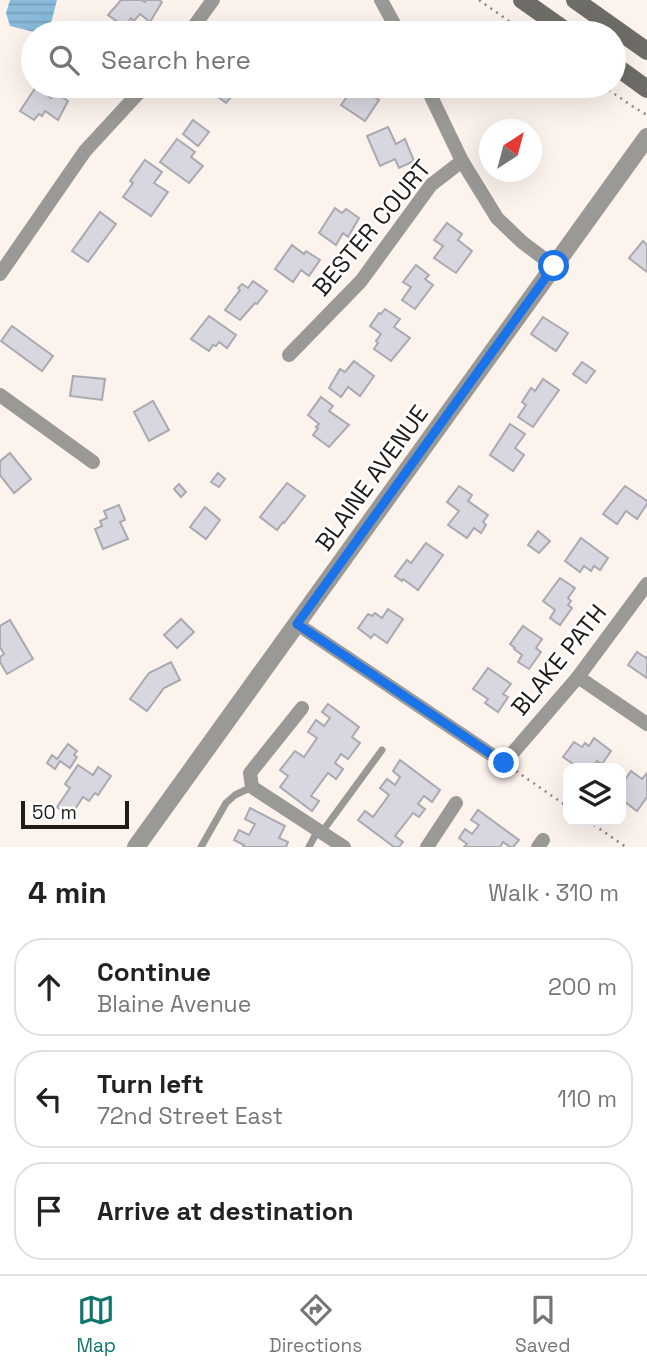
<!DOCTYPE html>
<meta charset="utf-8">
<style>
:root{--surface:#fff;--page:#f6f6f6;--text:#222;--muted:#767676;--line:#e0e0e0;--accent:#0f766e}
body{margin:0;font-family:"Space Grotesk",sans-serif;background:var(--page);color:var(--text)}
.controls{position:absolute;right:21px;bottom:21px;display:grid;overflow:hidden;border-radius:14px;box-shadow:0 7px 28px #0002}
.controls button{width:63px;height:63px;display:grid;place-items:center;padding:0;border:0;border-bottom:2px solid var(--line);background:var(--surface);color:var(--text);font:35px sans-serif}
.compass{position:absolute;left:479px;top:119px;width:63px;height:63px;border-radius:50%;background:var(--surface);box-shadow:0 7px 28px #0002;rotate:36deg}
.scale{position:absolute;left:21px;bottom:18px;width:108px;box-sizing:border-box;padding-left:7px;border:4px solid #1e1b19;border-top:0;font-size:19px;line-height:24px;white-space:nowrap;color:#1e1b19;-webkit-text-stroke:5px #fff;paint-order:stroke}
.stop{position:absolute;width:21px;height:21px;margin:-16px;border:5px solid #1a73e8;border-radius:50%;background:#fff}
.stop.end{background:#1a73e8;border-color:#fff;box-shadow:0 2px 7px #0008}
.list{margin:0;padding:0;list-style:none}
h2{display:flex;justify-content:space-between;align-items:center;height:91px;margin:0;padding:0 28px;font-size:30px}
h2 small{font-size:23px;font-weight:400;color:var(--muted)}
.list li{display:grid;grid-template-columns:46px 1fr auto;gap:21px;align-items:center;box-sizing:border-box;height:98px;margin:0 14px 14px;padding:0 14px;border:2px solid var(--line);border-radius:28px}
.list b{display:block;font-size:26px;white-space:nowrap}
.list p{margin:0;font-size:23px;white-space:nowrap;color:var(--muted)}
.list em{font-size:23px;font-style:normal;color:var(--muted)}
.icon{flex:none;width:38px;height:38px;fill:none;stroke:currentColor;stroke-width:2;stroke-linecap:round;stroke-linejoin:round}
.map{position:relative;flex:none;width:647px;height:847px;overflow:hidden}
.search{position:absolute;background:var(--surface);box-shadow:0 7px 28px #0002;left:21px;right:21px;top:21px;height:77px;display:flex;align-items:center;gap:18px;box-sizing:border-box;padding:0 24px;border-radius:38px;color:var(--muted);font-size:26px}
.sheet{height:427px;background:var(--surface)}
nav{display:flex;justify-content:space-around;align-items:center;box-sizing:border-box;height:98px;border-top:2px solid var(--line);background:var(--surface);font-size:19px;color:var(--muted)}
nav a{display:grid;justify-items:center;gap:4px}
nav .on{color:var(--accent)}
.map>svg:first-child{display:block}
</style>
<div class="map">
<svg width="647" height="847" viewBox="0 0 647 847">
<defs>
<pattern id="water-rules" width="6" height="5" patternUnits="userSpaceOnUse" patternTransform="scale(1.75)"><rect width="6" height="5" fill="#8abbdb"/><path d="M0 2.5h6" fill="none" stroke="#77a0bb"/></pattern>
</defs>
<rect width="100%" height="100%" fill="#fdf3ed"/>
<polygon fill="url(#water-rules)" points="10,0 57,0 51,23 38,33 10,26 6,13"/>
<g fill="#d8d7e0" stroke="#aaa9b2" stroke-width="2">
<polygon points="121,0 141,0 145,2 146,0 159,0 162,2 150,22 140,14 134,21 131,18 125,27 108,15"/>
<polygon points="220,86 234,86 238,89 226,103 214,94"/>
<polygon points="336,86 368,86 365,90 379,100 365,121 341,105 349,94"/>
<polygon points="36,87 51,98 55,92 68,101 58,120 45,111 42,116 39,114 34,120 20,111"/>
<polygon points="193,120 209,132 198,146 183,134"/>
<polygon points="388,127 396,144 405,139 414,161 399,168 395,159 380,166 367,136"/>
<polygon points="177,139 195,152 191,157 203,166 189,183 160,162"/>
<polygon points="145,160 162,172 154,183 168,192 151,216 123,197 133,183 130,181"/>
<polygon points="335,208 342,213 346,209 359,218 348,237 343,233 336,245 319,233"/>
<polygon points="100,212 116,224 88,262 72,251"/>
<polygon points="447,223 462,234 458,240 472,251 456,273 434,258 443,246 434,240"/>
<polygon points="643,241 647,245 647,272 629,258"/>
<polygon points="292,245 304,254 306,251 320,260 309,276 301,270 293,282 275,269"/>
<polygon points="416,265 429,275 425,279 433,285 415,309 402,300 411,287 403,282"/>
<polygon points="253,281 267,291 257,304 255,303 240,320 225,310 240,290 238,288 242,284 248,288"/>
<polygon points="385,309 400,319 394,327 410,338 391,361 374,349 378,343 376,341 381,334 370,326 379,313 381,314"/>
<polygon points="209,316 236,335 227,348 219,342 216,346 213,345 209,351 191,339"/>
<polygon points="543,317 568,333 556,351 531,334"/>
<polygon points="12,326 53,356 42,371 1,341"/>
<polygon points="354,361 374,376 360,396 348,387 341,397 329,388 340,369 345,372"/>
<polygon points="582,362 595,371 586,383 573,374"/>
<polygon points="73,376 105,379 102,400 70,396"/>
<polygon points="543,379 559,390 533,427 518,417 526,405 522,402 531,388 535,391"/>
<polygon points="321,397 333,406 329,411 349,425 329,447 313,435 318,428 316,427 319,424 308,415"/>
<polygon points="153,401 169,430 149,441 134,412"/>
<polygon points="510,424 525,434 515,448 524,455 513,471 490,455"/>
<polygon points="10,453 31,479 14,493 0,475 0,461"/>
<polygon points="218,473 225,479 219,487 211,482"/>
<polygon points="287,483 305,496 284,523 283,522 277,530 260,517"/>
<polygon points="179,484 186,492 181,497 174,489"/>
<polygon points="459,486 472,495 468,501 488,515 483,522 486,525 481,533 474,528 467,538 448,525 459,511 447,502"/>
<polygon points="625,486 647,501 647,504 637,519 626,511 617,524 603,514"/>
<polygon points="119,505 125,520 120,522 128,539 103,549 95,529 102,526 100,521 107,518 104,511"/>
<polygon points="205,507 220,520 206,539 190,527"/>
<polygon points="538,531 550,541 539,553 528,545"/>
<polygon points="581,538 608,558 600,570 594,566 591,571 584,566 580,572 565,561"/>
<polygon points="426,543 443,555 418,590 403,579 402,581 395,576 407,560 411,563"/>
<polygon points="560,578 575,588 568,598 571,601 568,605 572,608 560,625 550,618 555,610 543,601"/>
<polygon points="388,609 403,619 387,643 374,634 371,638 358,628 368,614 372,616 375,613 382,618"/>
<polygon points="181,619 194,632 177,648 164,635"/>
<polygon points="10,620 33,659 7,674 0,662 0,657 4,654 0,647 0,626"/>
<polygon points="523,626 542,639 536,648 541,652 529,669 518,662 522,655 514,649 515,648 510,644"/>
<polygon points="637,652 646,658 647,656 647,678 628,665"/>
<polygon points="171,662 180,680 164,688 147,711 130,699 149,673"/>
<polygon points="488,668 511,684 503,694 508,697 498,712 485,703 488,699 473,689"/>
<polygon points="328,704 359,727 352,737 360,743 348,759 341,754 335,763 343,769 336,779 328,773 311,796 319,801 312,811 280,787 288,776 280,770 295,751 304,757 317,738 308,732 316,720 324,726 330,718 322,712"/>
<polygon points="594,738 611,751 602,764 597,761 592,768 579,768 563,757 574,742 582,747 585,743 589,746"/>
<polygon points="68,744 77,751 74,755 77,757 70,768 60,761 55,769 47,763 52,755 57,759"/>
<polygon points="400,760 440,790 432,802 424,796 418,804 425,809 419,817 413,813 395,836 403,842 399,847 394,847 358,820 365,811 373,817 389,795 380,788 387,779 395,785 400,777 393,771"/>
<polygon points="78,765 93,775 98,767 111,776 98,795 95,793 89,801 83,797 70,817 57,807 70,788 65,784"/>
<polygon points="631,771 642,779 647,773 647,797 637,811 621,799 621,786"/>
<polygon points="250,808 285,826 279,838 288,842 286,847 243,847 244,845 234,840 239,830 249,835 255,824 245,819"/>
<polygon points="478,810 519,840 513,847 510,847 503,842 500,847 464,847 467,844 459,838 465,829 472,834 479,825 471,820"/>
</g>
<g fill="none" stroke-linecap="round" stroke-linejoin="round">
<g stroke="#8b8581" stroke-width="2.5" stroke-dasharray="2 5" stroke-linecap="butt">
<polyline points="479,0 526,33"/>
<polyline points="603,86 632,106 647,115"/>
<polyline points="516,771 568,807"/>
<polyline points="588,821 626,847"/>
</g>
<g stroke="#9a9995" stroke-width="7">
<polyline points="322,832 382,750"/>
<polyline points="201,847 226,803 235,795 252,787"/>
<polyline points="309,847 318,830"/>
</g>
<g stroke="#9a9995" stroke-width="14">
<polyline points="381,0 399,33"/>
<polyline points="189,33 213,0"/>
<polyline points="426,86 462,161 497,218 522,242 554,266"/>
<polyline points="0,274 85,151 145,86"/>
<polyline points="289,355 361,281 431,185 462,161"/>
<polyline points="0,395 93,462"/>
<polyline points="297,624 504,763 578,677 647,584"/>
<polyline points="578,677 647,724"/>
<polyline points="302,708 250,773 252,787 344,847"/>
<polyline points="427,847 456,803"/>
<polyline points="538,847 543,840"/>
</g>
<polyline stroke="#9a9995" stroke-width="18" points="136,847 647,137"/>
<g stroke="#6f6d67" stroke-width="18">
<polyline points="522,0 569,33"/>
<polyline points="575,0 647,51"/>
<polyline points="614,65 647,89"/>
</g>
</g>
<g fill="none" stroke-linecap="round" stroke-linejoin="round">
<polyline stroke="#1a73e8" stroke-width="9" points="504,763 297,624 554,266"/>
</g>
<g text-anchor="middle" stroke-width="5" stroke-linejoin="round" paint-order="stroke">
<g font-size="24" fill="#1e1b19" stroke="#fff">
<text transform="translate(372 228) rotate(-50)" y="8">BESTER COURT</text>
<text transform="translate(372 478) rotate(-54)" y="8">BLAINE AVENUE</text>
<text transform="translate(559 660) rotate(-51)" y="8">BLAKE PATH</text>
</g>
</g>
</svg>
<div class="controls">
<button><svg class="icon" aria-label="layers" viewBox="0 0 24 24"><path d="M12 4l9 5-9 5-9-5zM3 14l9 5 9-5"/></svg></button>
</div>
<svg class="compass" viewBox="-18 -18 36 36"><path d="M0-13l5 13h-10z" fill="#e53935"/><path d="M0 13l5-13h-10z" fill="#767676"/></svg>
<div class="scale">50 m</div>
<div class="stop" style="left:554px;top:266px"></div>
<div class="stop end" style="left:504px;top:763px"></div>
<div class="search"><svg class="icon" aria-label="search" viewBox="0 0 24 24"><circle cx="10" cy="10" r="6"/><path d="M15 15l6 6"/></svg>Search here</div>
</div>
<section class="sheet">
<h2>4 min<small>Walk · 310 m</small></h2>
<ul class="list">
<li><svg class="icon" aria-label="ahead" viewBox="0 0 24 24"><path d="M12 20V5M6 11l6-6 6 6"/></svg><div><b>Continue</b><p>Blaine Avenue</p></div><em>200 m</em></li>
<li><svg class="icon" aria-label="left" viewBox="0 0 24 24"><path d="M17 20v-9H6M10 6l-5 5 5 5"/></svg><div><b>Turn left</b><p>72nd Street East</p></div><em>110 m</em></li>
<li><svg class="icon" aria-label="arrive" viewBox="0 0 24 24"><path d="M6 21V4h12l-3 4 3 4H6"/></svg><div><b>Arrive at destination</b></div></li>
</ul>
</section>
<nav>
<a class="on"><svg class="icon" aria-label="map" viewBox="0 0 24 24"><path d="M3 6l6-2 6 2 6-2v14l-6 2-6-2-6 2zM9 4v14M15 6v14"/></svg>Map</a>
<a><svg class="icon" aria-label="directions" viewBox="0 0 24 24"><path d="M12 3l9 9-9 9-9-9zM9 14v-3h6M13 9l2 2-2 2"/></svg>Directions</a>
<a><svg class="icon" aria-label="saved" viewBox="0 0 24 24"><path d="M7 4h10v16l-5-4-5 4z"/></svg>Saved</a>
</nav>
